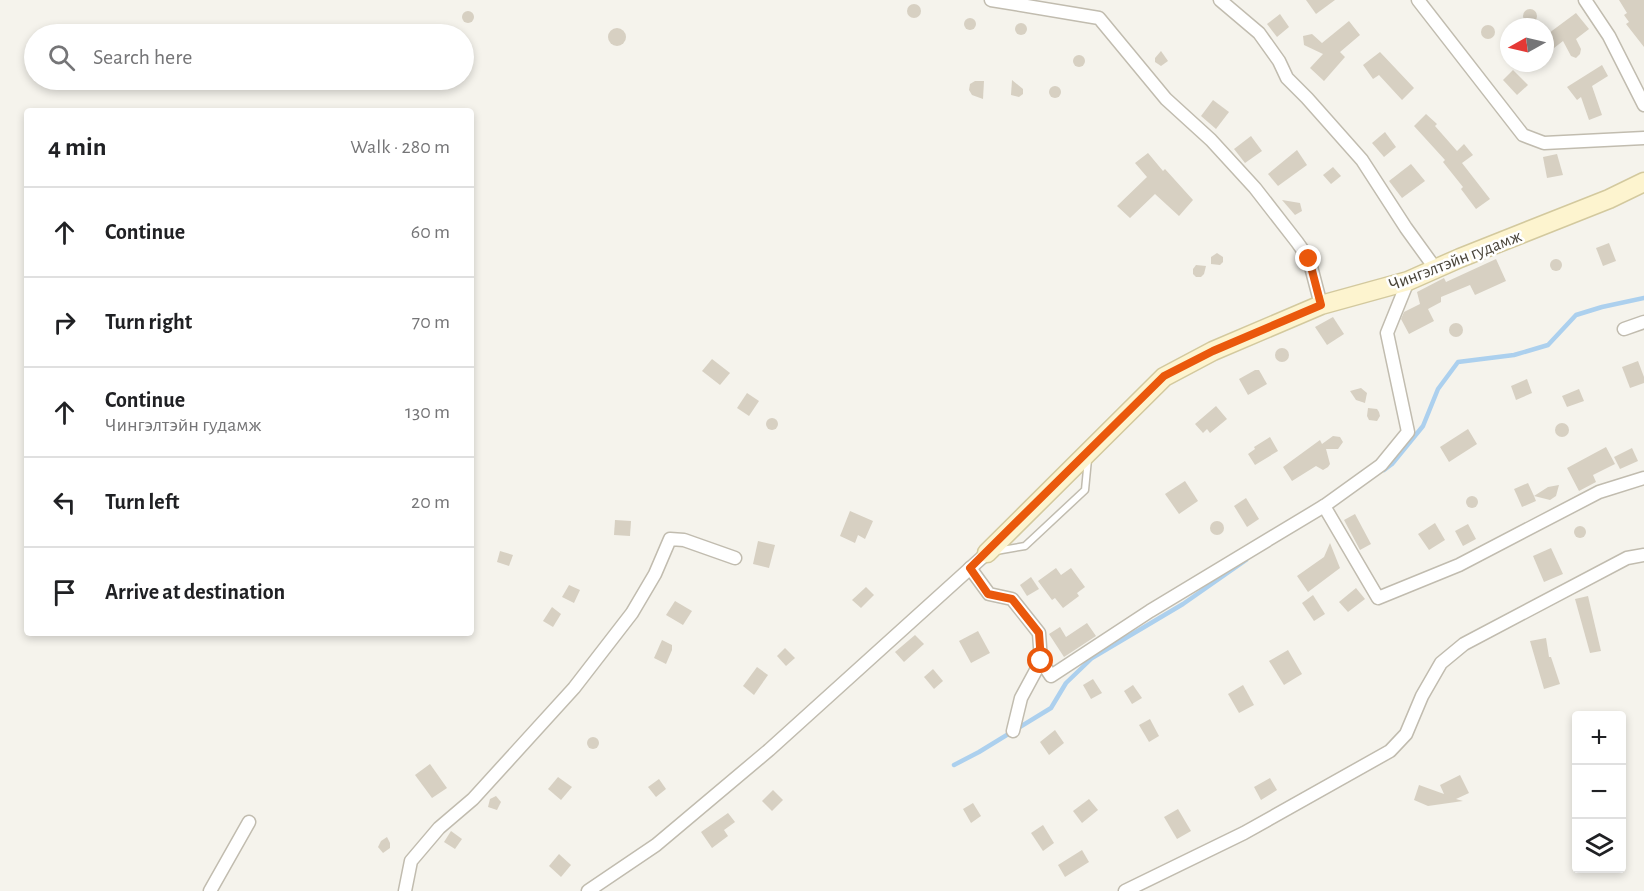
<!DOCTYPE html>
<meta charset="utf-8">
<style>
:root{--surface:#fff;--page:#f6f6f6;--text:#202124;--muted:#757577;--line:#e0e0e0}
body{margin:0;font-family:"Alegreya Sans",sans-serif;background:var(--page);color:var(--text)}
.controls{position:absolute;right:18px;bottom:18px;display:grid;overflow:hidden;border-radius:6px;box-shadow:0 3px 9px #0003}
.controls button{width:54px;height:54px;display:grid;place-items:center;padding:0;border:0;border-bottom:2px solid var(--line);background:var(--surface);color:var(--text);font:30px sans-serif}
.compass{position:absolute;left:1500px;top:18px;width:54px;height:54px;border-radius:50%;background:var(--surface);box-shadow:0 3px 9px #0003;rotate:262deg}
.stop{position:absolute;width:18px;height:18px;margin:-14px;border:4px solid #ea580c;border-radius:50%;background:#fff}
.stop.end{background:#ea580c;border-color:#fff;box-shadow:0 2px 6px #0008}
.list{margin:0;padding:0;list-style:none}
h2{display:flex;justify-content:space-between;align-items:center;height:78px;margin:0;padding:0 24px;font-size:26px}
h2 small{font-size:20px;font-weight:400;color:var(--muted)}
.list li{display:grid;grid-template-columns:39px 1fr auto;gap:18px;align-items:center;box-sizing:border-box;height:90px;padding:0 24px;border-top:2px solid var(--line)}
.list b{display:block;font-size:22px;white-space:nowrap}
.list p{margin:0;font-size:20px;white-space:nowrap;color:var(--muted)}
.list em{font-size:20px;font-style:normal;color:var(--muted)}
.icon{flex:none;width:33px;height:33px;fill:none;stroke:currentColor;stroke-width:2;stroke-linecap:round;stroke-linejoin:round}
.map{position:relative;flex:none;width:1644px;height:891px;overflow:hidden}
.search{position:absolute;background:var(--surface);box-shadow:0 3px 9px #0003;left:24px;top:24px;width:450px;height:66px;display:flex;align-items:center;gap:15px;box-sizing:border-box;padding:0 21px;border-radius:33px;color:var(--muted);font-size:22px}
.panel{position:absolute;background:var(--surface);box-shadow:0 3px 9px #0003;left:24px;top:108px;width:450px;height:528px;border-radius:6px}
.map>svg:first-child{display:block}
</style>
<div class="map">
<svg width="1644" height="891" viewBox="0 0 1644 891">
<rect width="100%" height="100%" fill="#f5f3ec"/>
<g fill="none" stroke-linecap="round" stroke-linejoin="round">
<g stroke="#acd0ee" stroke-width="4.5">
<polyline points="1384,470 1392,464 1423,426 1438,389 1458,362 1514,355 1548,345 1576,315 1602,307 1644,298"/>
<polyline points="954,765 979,752 1051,708 1066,683 1092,658 1183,604 1246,560"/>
</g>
</g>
<g fill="#d7d0c2">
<polygon points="1306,0 1335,0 1316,14"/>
<polygon points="1619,0 1644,0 1644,47 1626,24 1629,22 1624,15 1627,13"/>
<circle cx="914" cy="11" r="7"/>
<circle cx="1530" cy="16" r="7"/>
<circle cx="468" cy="17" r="6"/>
<polygon points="1576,13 1589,29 1576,39 1581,49 1580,54 1576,58 1571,56 1563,41 1545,55 1545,36"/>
<polygon points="1280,14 1289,27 1277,37 1267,24"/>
<circle cx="970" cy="24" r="6"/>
<polygon points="1349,21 1360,35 1340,52 1345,57 1324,81 1310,68 1323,54 1304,45 1303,36 1312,34 1322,43"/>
<circle cx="1021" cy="29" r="6"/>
<circle cx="1488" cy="32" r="7"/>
<circle cx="617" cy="37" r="9"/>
<polygon points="1161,51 1168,61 1161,66 1155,62 1155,58"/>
<polygon points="1380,52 1414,88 1402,100 1379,75 1373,79 1363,65"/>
<circle cx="1079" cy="61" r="6"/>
<polygon points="1602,65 1608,76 1592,86 1602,115 1589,120 1581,97 1577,100 1567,87"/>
<polygon points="1513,70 1528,85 1517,95 1503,80"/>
<polygon points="1012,80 1023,89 1023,94 1019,97 1011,95"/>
<polygon points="984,81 983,99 972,95 969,90 970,84 975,81"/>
<circle cx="1055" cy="92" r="6"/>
<polygon points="1213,100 1229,112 1216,129 1201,116"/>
<polygon points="1426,114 1437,124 1435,126 1457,151 1464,144 1473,155 1462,163 1490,199 1476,209 1461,189 1463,187 1443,162 1445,160 1414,126"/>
<polygon points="1385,132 1396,147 1384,157 1372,143"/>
<polygon points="1251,136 1262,151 1245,163 1234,149"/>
<polygon points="1297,150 1307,165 1278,186 1268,174"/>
<polygon points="1148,153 1163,171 1165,169 1193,200 1179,216 1155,194 1130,218 1117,206 1147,177 1135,163"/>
<polygon points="1557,154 1563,175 1547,178 1543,157"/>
<polygon points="1411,164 1425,181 1402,198 1389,181"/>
<polygon points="1333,167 1341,176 1331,184 1323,175"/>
<polygon points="1282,200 1300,203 1302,211 1295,215"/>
<polygon points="1609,243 1616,261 1603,266 1596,248"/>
<polygon points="1217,253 1223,257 1223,262 1220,265 1211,264 1211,257"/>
<circle cx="1556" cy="265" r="6"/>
<polygon points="1496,259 1506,281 1475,295 1470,285 1441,297 1441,302 1428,309 1434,321 1409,334 1401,319 1404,312 1420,304 1417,292 1444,278 1446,282"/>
<polygon points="1196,265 1206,266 1204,274 1201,277 1196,277 1193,274 1193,269"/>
<polygon points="1333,317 1344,334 1327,345 1315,327"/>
<circle cx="1456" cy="330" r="7"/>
<circle cx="1282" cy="355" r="7"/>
<polygon points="712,359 730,373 720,385 702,371"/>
<polygon points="1638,361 1644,377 1644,383 1630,388 1622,367"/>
<polygon points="1255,370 1259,370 1267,384 1248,395 1239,379"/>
<polygon points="1527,379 1532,393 1516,400 1511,386"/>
<polygon points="1361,388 1367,393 1365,403 1356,400 1350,391"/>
<polygon points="1579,389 1584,401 1567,407 1562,396"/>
<polygon points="747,393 759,401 749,416 737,408"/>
<polygon points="1216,406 1227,419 1210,433 1207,429 1203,433 1195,424"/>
<polygon points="1368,408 1377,409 1379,412 1380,416 1377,421 1369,420 1367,416"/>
<circle cx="772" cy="424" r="6"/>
<circle cx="1562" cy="430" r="7"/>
<polygon points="1468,429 1477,444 1449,462 1440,447"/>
<polygon points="1333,436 1340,437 1343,442 1338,449 1326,449 1330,464 1328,467 1323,470 1316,466 1292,481 1283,467 1320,440 1322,444"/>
<polygon points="1270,437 1278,451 1255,465 1248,454 1255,449 1254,447"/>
<polygon points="1606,447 1615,464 1593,475 1596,482 1579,491 1567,468"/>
<polygon points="1632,448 1638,461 1620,469 1614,457"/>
<polygon points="1185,481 1198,501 1179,514 1165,494"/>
<polygon points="1528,483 1534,496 1548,487 1559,485 1556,496 1550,500 1534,496 1536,501 1522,507 1514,489"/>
<circle cx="1472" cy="502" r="6"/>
<polygon points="1246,498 1259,519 1247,527 1234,506"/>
<polygon points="850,511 873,521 865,539 858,535 855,543 840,536"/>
<polygon points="1355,514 1371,544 1360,550 1344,520"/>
<polygon points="615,520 631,521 630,536 614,535"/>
<circle cx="1217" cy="528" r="7"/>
<polygon points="1435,523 1445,540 1429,550 1418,534"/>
<polygon points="1468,524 1476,539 1463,546 1455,531"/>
<circle cx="1580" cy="532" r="6"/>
<polygon points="758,541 775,545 769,568 753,564"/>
<polygon points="1330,543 1340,568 1308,592 1297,576 1324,557"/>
<polygon points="1551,548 1563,574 1544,582 1533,556"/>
<polygon points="500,551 513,555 509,566 497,562"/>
<polygon points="1056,568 1061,575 1071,568 1085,587 1077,593 1079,596 1063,608 1055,598 1052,600 1038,581"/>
<polygon points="1031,577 1039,589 1027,596 1020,585"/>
<polygon points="569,585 580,590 574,603 562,597"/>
<polygon points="866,587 874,595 861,608 852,600"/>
<polygon points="1356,588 1365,599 1348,612 1339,602"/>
<polygon points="1313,595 1325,614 1314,621 1302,603"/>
<polygon points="1588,596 1601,651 1590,653 1575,599"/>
<polygon points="675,601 692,611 683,625 666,615"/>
<polygon points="552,607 561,614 553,627 543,621"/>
<polygon points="1087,623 1096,636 1064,657 1049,634 1060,627 1066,637"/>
<polygon points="978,631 990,653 971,663 959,641"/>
<polygon points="915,635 924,644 904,662 895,652"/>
<polygon points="1546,638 1549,657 1551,657 1560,684 1544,689 1530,641"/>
<polygon points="662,640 672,645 672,650 666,664 654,658"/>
<polygon points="785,648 795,658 786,666 777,656"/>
<polygon points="1288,650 1302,674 1284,685 1269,661"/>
<polygon points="757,667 768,675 754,695 743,686"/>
<polygon points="933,669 943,681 934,689 924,677"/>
<polygon points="1093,679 1102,693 1091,699 1083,685"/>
<polygon points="1133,685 1142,698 1132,704 1124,691"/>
<polygon points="1243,685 1254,705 1239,713 1228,694"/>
<polygon points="1150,719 1159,736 1149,742 1139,725"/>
<polygon points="1055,730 1064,743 1049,755 1040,742"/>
<circle cx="593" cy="743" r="6"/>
<polygon points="430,764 447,788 432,798 415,775"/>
<polygon points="1460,775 1469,793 1456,799 1463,801 1428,806 1414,800 1419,785 1444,794 1440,785"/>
<polygon points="558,777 572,787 561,800 548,789"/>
<polygon points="1270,778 1277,790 1261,800 1254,787"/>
<polygon points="659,779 666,789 656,797 648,787"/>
<polygon points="773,790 783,800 772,811 762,801"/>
<polygon points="496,796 501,802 497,810 488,807 490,799"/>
<polygon points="1089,799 1098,810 1082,823 1073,811"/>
<polygon points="973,803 981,816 971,823 963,809"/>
<polygon points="1178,809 1191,831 1177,839 1164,817"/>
<polygon points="728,813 735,822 724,830 728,836 712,848 701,832"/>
<polygon points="1043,825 1054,843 1043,851 1031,833"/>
<polygon points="451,831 462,839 455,849 444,842"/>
<polygon points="387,837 390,843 390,848 383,853 378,847 381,841"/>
<polygon points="1082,850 1089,862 1065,877 1058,865"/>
<polygon points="559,854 571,865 561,877 549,866"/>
</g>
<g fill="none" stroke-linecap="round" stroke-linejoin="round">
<g stroke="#c1bcaf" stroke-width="9">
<polyline id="lane" points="996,551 1025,546 1085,490 1088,459"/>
</g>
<g stroke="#c1bcaf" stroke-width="15">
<g id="street">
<polyline points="991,0 1099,18 1166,99 1211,140 1255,188 1297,242 1309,259 1321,305"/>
<polyline points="1220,0 1259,33 1279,61 1287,78 1307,98 1362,160 1406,228 1435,268"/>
<polyline points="1418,0 1523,135 1544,143 1644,138"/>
<polyline points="1585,0 1609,36 1644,105"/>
<polyline points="1624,329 1644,322"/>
<polyline points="1324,506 1378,598 1459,565 1599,492 1644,478"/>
<polyline points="970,568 989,594 1012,599 1039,633 1041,661 1021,698 1013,731"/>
<polyline points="1041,661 1051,676 1150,611 1324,506 1381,465 1408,432 1387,333 1408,281"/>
<polyline points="210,891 249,822"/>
<polyline points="405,891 411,861 439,828 473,799 574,688 632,613 655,574 670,539 684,540 735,558"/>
<polyline points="588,891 656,845 769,750 987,553"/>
<polyline points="1125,891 1244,833 1390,751 1406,734 1422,696 1441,663 1464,644 1627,558 1644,555"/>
</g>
</g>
<g stroke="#d3c99e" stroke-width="21">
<polyline id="secondary" points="987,553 1164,377 1213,351 1321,305 1408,281 1460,258 1609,199 1644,182"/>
</g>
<use href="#lane" stroke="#fff" stroke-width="6"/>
<use href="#street" stroke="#fff" stroke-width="12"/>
<use href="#secondary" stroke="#fdf4cf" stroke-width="18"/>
</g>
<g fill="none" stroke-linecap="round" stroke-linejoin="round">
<polyline stroke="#ea580c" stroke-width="8" points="1041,661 1039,633 1012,599 988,594 970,568 1164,376 1213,351 1321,305 1309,259"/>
</g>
<g text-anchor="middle" stroke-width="5" stroke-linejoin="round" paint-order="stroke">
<g font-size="18" fill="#4a453a" stroke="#fff">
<text transform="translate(1455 260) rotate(-21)" y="6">Чингэлтэйн гудамж</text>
</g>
</g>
</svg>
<div class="controls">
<button>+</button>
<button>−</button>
<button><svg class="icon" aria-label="layers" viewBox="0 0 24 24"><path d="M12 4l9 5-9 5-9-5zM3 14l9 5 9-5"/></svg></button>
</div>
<svg class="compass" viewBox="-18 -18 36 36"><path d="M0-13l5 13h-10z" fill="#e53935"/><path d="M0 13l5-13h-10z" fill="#757577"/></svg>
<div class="stop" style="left:1041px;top:661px"></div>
<div class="stop end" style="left:1309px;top:259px"></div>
<div class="search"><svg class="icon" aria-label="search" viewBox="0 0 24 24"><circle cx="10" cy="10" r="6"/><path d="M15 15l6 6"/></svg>Search here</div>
<section class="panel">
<h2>4 min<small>Walk · 280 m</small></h2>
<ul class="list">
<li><svg class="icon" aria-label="ahead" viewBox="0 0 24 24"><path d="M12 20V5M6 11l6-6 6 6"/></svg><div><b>Continue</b></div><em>60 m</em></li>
<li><svg class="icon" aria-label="right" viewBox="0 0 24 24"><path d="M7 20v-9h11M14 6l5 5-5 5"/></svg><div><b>Turn right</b></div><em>70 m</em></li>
<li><svg class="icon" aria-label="ahead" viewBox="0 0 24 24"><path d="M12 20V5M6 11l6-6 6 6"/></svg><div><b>Continue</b><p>Чингэлтэйн гудамж</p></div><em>130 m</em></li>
<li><svg class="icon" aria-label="left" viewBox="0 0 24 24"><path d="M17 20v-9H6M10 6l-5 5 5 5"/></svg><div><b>Turn left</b></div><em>20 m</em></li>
<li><svg class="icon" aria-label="arrive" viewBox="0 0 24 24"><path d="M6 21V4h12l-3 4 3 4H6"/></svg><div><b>Arrive at destination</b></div></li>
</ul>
</section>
</div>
